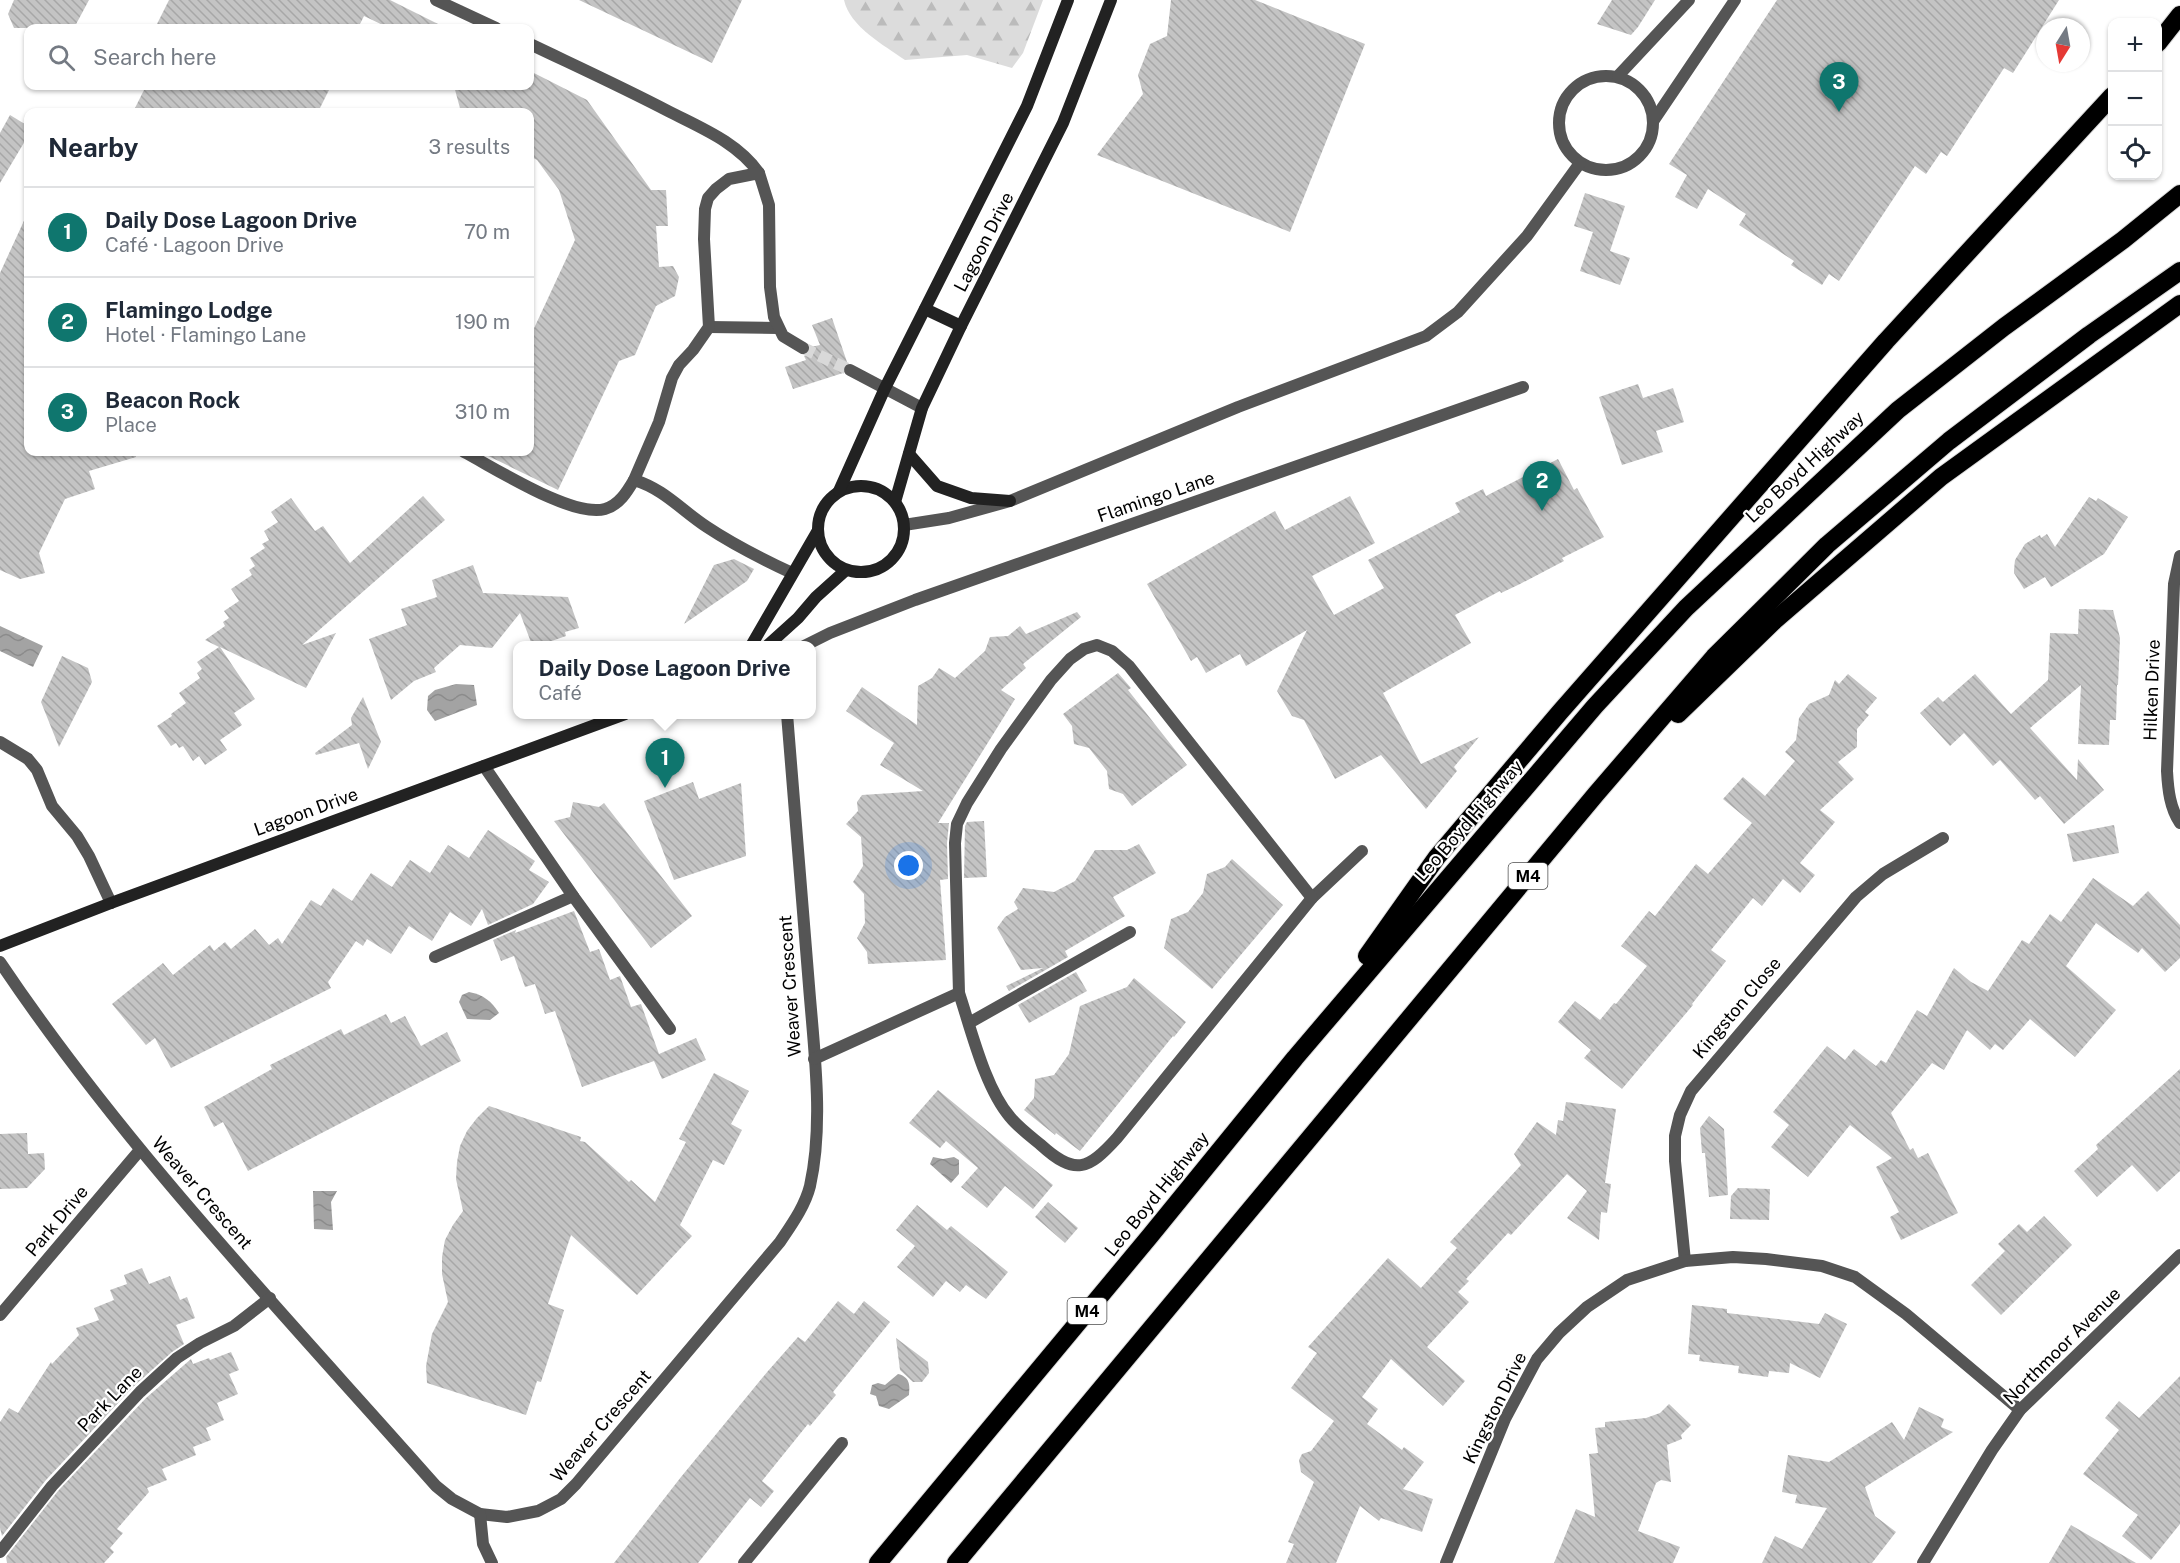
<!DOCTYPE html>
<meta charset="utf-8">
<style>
:root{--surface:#fff;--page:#f2f2f3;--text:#1f2937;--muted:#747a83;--line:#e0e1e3;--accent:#0f766e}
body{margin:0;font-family:"Public Sans",sans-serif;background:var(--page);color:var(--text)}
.controls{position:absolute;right:18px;top:18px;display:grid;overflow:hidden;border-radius:12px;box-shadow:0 2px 4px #0004}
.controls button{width:54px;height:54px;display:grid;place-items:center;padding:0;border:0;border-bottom:2px solid var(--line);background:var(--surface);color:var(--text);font:30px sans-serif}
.compass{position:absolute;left:2036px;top:18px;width:54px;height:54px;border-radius:50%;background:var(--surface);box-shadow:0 2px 4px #0004;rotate:191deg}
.you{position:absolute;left:909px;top:866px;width:21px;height:21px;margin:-15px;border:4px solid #fff;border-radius:50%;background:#1a73e8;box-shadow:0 0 0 9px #1a73e833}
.badge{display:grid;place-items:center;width:39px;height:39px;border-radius:50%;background:var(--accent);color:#fff;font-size:20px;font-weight:700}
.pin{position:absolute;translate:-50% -50px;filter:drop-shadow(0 2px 3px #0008)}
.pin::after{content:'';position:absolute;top:32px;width:21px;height:18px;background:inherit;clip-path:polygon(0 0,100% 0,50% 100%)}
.popup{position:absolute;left:513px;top:641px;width:303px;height:78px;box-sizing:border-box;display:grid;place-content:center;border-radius:12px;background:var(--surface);filter:drop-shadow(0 2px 4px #0005);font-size:20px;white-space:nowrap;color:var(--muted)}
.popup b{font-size:22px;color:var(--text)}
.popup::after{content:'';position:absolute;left:50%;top:100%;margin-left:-12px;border:12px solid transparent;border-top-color:var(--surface)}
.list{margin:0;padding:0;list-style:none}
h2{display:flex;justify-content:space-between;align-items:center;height:78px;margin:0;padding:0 24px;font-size:26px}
h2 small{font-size:20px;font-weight:400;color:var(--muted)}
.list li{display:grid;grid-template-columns:39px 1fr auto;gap:18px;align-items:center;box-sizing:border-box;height:90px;padding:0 24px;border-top:2px solid var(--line)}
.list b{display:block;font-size:22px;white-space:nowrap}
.list p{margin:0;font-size:20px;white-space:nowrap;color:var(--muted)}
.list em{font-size:20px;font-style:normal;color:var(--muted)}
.icon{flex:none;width:33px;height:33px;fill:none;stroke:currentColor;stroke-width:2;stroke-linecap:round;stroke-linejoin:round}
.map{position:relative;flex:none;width:2180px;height:1563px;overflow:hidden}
.search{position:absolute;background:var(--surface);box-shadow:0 2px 4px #0004;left:24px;top:24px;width:510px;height:66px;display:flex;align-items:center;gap:15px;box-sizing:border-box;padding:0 21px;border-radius:12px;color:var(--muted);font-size:22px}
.panel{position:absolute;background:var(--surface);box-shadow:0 2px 4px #0004;left:24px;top:108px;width:510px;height:348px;border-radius:12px}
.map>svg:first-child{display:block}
</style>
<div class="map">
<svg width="2180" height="1563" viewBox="0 0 2180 1563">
<defs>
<pattern id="forest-firs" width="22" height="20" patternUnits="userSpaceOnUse" patternTransform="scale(1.5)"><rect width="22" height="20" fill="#dcdcdc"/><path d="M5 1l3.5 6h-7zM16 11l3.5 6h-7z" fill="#bbb"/></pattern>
<pattern id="water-waves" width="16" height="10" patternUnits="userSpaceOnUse" patternTransform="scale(1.5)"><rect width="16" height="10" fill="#a3a3a3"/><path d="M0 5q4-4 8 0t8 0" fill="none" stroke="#8b8b8b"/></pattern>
<pattern id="building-back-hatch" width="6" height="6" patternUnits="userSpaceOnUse" patternTransform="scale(1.5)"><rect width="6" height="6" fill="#c4c4c4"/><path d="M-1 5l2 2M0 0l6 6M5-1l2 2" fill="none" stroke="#a7a7a7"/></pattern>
</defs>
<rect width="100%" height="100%" fill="#fff"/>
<path fill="url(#forest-firs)" d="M844,0H1043L1023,53L1012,68L967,55L905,60C884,45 850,27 844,0Z"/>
<g fill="url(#water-waves)">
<polygon points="0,626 43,646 33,667 0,651"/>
<polygon points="456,684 474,685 477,705 435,721 427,710 428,696 435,690"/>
<path d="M469,992C484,995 491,1001 499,1013L490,1020L467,1019L459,1002L462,995Z"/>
<polygon points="933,1157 943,1159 954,1157 959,1160 959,1174 951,1183 930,1164"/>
<polygon points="313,1191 337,1191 331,1202 333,1230 314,1229"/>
<path d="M898,1374C910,1377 910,1385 909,1395L889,1409L879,1406L876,1396L870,1394L872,1385L878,1383L885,1385Z"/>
</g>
<g fill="url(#building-back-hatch)">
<polygon points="14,0 89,0 74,28 14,28 8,14"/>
<polygon points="169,0 390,0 446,28 389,28 364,16 358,28 155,28"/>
<polygon points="579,0 742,0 712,63"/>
<polygon points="1171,0 1255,0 1365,44 1290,232 1097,155 1143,94 1138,75 1150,44 1167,36"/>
<polygon points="1612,0 1655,0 1638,27 1631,35 1597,24"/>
<polygon points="1777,0 2059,0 2013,73 2004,68 1947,156 1941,152 1926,174 1915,166 1839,281 1829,274 1822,285 1791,265 1794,261 1739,225 1746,214 1708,189 1697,209 1675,197 1687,175 1669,164"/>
<polygon points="530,71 587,100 651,190 666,190 668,226 656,226 659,267 673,266 679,277 675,296 656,306 635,355 619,361 558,490 480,452 530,452 530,337 575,240 559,190 537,160 530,156 530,112 461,112 454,86 530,86"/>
<polygon points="146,86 331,86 318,112 133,112"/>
<polygon points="10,115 28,126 28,136 0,183 0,133"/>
<polygon points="1585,193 1625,206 1610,251 1630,258 1620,285 1580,271 1593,232 1574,226"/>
<polygon points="28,212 28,452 135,452 136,457 89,471 95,489 65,499 39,553 45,573 20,579 0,570 0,273"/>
<polygon points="832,318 847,362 843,367 843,373 793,389 785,367 806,360 804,356 810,353 811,347 820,345 812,325"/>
<polygon points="1638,384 1643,398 1673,388 1684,422 1656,431 1663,452 1622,465 1599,397"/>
<polygon points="1558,459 1574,490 1577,488 1604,537 1562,558 1564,561 1520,584 1501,593 1500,591 1455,615 1471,643 1383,693 1421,764 1479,737 1454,767 1457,771 1426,809 1381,755 1335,779 1304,720 1292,716 1277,691 1307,630 1246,666 1240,654 1206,673 1197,657 1191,661 1147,584 1275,511 1285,530 1350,496 1375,543 1312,576 1334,615 1384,588 1368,560 1460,512 1455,503 1483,489 1486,496"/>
<polygon points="423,496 445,520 302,645 336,633 306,688 220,647 255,699 234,713 242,725 220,740 227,750 205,765 199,756 193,761 183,746 179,748 176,743 171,746 157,726 172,716 171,714 186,703 179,693 200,678 197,673 202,669 197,662 219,647 205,640 225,626 223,622 229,618 224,611 239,601 231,589 252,575 249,570 255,566 250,558 265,548 262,544 269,540 264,531 278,522 271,512 291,498 315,531 323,526 350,563"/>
<polygon points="2089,497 2096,501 2098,498 2128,517 2104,554 2051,587 2045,577 2024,589 2014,573 2014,570 2015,560 2025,544 2040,535 2041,538 2047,534 2055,547"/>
<polygon points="734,559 754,569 747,581 684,624 714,565"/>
<polygon points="473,565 483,593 568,597 579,628 565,632 566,636 540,645 532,645 520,613 492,648 460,645 434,668 436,672 414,681 391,700 369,639 407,625 401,609 437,597 432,580"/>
<polygon points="2079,609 2113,610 2120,638 2118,685 2117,685 2116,720 2110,720 2109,745 2078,744 2081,685 2030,728 2077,780 2078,759 2104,790 2064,824 2040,796 2035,800 2000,760 1993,766 1964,733 1950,746 1920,713 1938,697 1943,702 1975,674 2011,714 2048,680 2050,633 2078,634"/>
<polygon points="1077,612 1081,617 1023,664 1026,668 1001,690 1015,699 938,823 949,823 947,843 948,879 940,880 946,960 868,964 867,952 857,938 865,923 864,894 853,882 863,866 861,837 846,824 858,811 857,802 862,795 923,791 880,765 894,743 846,711 862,687 917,725 918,686 932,678 939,668 955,678 985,651 990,637 1008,636 1020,626 1026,634"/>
<polygon points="62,656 88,668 92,682 59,747 41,702"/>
<polygon points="1118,673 1131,688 1128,690 1187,765 1132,806 1123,794 1109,789 1107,771 1089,748 1074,744 1072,726 1063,714"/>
<polygon points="1848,674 1877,698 1865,712 1869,715 1857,729 1857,747 1838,762 1854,779 1820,810 1835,822 1800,863 1815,875 1800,893 1783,879 1762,906 1753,898 1711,950 1726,961 1692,1004 1693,1005 1622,1089 1584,1058 1591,1050 1558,1022 1575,1001 1600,1020 1614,1003 1616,1004 1647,966 1621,946 1649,911 1655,916 1696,864 1708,874 1752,823 1723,799 1743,777 1765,796 1795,761 1785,752 1796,740 1799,718 1809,704 1829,695 1835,680 1839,684"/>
<polygon points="363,697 381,742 368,769 359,743 316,755 315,753 352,725 351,718"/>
<polygon points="693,782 699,799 741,783 746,856 674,880 644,801"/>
<polygon points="573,802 599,807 604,803 692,916 651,948 554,821 570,817"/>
<polygon points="984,821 987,877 964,878 965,826 967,822"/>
<polygon points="2114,825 2119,853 2073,862 2067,834"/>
<polygon points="488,830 535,861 529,870 549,882 533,904 488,925 482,909 471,926 450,912 432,941 409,926 391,954 367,939 363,946 356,941 328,982 331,988 171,1068 155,1038 146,1045 112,1004 163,963 173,975 210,945 214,951 225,942 231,949 255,929 269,945 278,938 282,944 311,900 321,906 333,888 352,901 371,873 392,887 410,860 430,873 448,845 469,858"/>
<polygon points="1139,844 1156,873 1113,897 1125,916 1065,951 1068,957 1009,991 1006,986 1043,968 1021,970 997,928 1005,917 1018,909 1014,902 1023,888 1054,892 1075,881 1095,850 1127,850"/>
<polygon points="1232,859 1283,905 1212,989 1164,948 1171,919 1188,912 1203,893 1207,874 1225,867"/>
<polygon points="2093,878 2133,906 2148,891 2180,925 2180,958 2165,972 2142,948 2138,953 2096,923 2066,966 2116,1010 2075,1057 2030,1019 2003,1050 1995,1044 1990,1050 1967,1030 1944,1070 1932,1063 1891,1113 1910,1150 1913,1148 1918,1158 1928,1153 1958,1213 1901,1240 1890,1217 1899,1212 1876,1167 1892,1158 1850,1125 1808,1177 1771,1147 1789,1125 1773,1112 1827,1046 1845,1060 1854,1049 1876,1066 1881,1060 1886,1063 1917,1010 1927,1016 1954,968 1971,982 1988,991 2022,940 2029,944 2050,914 2061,922"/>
<polygon points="574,911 590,952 599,949 610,980 620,976 631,1007 641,1004 659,1054 696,1038 706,1060 662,1079 654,1061 582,1087 555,1011 545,1014 535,984 525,987 514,956 501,961 493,940 516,930 515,933"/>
<polygon points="1076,972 1087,991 1029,1023 1018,1005"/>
<polygon points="1134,978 1186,1022 1174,1037 1173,1036 1080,1151 1056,1133 1055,1135 1024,1110 1034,1098 1035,1079 1054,1075 1069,1054 1080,1006 1127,987"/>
<polygon points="386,1014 391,1023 405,1016 421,1046 447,1032 461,1061 248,1171 223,1122 214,1127 204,1107 272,1069 270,1065 300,1050 341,1029 344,1035"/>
<polygon points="2180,1069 2180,1171 2157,1192 2132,1165 2097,1197 2074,1171 2098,1149 2096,1145"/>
<polygon points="714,1073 749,1091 731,1124 742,1130 724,1165 713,1160 680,1225 692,1236 637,1295 571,1235 548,1304 564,1310 541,1382 537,1381 526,1415 427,1383 426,1366 432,1334 448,1302 442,1274 442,1257 445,1240 453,1225 463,1211 456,1179 457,1162 460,1146 467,1131 477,1118 489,1106 581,1137 580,1141 585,1142 629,1182 631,1180 655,1202 686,1142 679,1139"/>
<polygon points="938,1090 1053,1185 1033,1209 1005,1186 987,1208 961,1187 978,1168 946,1141 940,1148 909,1123"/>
<polygon points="1566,1102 1616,1109 1605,1183 1611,1184 1607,1213 1601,1212 1599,1240 1567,1218 1587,1191 1567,1174 1511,1235 1508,1233 1466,1279 1469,1281 1458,1292 1469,1302 1427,1347 1465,1381 1443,1406 1391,1359 1362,1397 1378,1409 1367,1424 1402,1450 1404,1447 1424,1462 1403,1489 1433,1499 1422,1532 1381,1518 1379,1521 1360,1506 1336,1563 1286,1563 1294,1544 1288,1542 1314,1482 1301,1472 1299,1460 1302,1454 1311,1451 1334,1421 1291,1388 1317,1353 1308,1347 1388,1258 1421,1288 1457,1248 1450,1242 1521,1165 1514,1154 1537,1122 1556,1135 1558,1120 1563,1121"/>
<polygon points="1709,1116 1724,1129 1728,1195 1709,1197 1705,1153 1702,1153 1700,1128"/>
<polygon points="27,1133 28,1154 44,1153 45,1169 27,1188 0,1189 0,1134"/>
<polygon points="1738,1188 1770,1189 1769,1220 1730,1219 1731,1196"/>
<polygon points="1048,1202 1078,1228 1065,1243 1035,1217"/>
<polygon points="917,1205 947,1230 951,1226 1008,1272 986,1299 966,1285 960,1292 946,1281 933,1297 897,1267 915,1246 896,1230"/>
<polygon points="2044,1216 2072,1245 2001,1315 1971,1285 2005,1251 1998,1244 2019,1224 2027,1232"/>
<polygon points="142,1268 149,1284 170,1276 180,1300 187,1297 195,1318 176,1325 184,1344 172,1352 134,1386 46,1480 2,1536 0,1528 0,1422 9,1408 18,1413 51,1362 52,1364 79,1335 76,1328 99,1320 94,1308 114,1300 110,1290 127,1284 124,1275"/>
<polygon points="838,1301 854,1314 864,1301 890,1322 833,1392 836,1395 810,1426 808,1424 762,1481 774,1491 761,1507 750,1498 698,1563 614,1563 681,1477 768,1371 798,1337 805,1342"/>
<polygon points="1692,1305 1727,1309 1727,1313 1819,1324 1825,1313 1847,1324 1820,1378 1790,1363 1789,1373 1769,1371 1768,1377 1738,1373 1739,1366 1699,1361 1700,1355 1688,1354"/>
<polygon points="896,1338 928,1362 929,1373 922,1382 913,1382 900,1370"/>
<polygon points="231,1352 239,1370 229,1374 238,1394 217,1403 224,1420 206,1428 211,1440 193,1447 196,1455 162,1469 167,1480 147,1488 149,1492 117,1529 123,1533 110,1548 114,1552 104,1563 7,1563 6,1557 58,1491 146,1398 191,1359 193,1364 209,1358 210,1360"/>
<polygon points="2180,1376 2180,1524 2151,1560 2122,1536 2138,1515 2083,1474 2119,1430 2105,1418 2119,1401 2139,1418"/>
<polygon points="1669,1404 1691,1425 1681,1435 1682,1439 1667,1445 1671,1482 1661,1480 1656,1483 1638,1531 1680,1547 1673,1563 1554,1563 1576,1509 1595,1517 1589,1454 1598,1453 1595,1428 1605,1427 1605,1422 1646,1418 1660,1413"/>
<polygon points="1919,1407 1944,1419 1941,1427 1953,1432 1865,1487 1875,1516 1896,1532 1872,1563 1762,1563 1775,1536 1802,1549 1827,1508 1795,1503 1797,1495 1782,1492 1788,1455 1829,1462 1892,1422 1904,1440"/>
<polygon points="2071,1525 2136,1563 2049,1563"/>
</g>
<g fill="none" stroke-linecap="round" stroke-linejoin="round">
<polyline stroke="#d9d9d9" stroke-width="12" stroke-dasharray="12 6" stroke-linecap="butt" points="803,348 850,370"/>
<g stroke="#dbdbdb" stroke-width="20">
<g id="highway">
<polyline points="2158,43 2180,15"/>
<polyline points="1678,714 1774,621 1941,477 2180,304"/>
<polyline points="1367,956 1437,857 1560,712 1886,341 2112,96"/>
<polyline points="878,1563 1150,1236 1295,1058 1595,706 1686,608 1898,410 2004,327 2123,240 2180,194"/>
<polyline points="956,1563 1596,794 1714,657 1827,545 1949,441 2089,335 2180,271"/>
</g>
</g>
<g stroke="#555" stroke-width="12">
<polyline points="436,0 496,28"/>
<path d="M530,44C576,66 622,87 668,111C701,128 737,142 759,173"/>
<circle cx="1606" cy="123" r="47"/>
<polyline points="1618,76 1689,0"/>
<polyline points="1654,120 1735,0"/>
<polyline points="709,327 778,328"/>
<polyline points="850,370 922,408"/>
<path d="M464,452C495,468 572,518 605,509C619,505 627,492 634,480"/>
<polyline points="904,525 949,518 1010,501 1238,407 1426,336 1458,312 1527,236 1580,163"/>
<path d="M2180,556L2174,584L2167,771C2168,790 2170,808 2180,823"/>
<path d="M792,573C762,559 734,545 707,527C681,510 664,489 634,480L659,422L672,378L679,365L693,350L709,327L704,239L705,209L708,198L716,189L729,179L759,173L769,205L770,287L774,317L783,336L803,348"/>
<polyline points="804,646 830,633 915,600 1523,387"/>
<polyline points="0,742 28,759 37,770 52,806 77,836 89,856 111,903"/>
<polyline points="484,766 573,896 670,1029"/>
<polyline points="435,957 573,896"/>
<path d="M0,962C126,1150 287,1317 436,1486L452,1499L480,1514L507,1517L538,1511L561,1499L576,1484L780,1242C792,1224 805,1206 810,1186C824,1123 814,1050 809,986C801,896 794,805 787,714"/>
<path d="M959,993C971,1029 985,1088 1010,1117C1018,1127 1030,1136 1041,1145C1075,1176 1088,1170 1117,1138L1312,898L1362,851"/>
<polyline points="969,1023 1130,932"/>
<polyline points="814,1059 959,993 955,843 957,824 967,803 1001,749 1051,680 1070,659 1084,649 1097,645 1112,651 1129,666 1312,898"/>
<polyline points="1685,1261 1675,1161 1675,1136 1680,1115 1691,1091 1856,897 1883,874 1943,838"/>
<polyline points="0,1315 140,1150"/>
<polyline points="480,1514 483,1544 492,1563"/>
<polyline points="0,1552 52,1486 140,1392 177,1358 200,1343 234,1326 270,1298"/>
<polyline points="744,1563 842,1443"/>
<polyline points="1446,1563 1505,1419 1537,1359 1559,1333 1587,1307 1627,1280 1685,1261 1733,1257 1766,1259 1822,1266 1855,1277 1906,1314 2020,1410"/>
<polyline points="1923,1563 1992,1450 2020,1410 2180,1255"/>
</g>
<g stroke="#222" stroke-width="12">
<polyline points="925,309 961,326"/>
<polyline points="909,454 937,486 971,498 1010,501"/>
<circle cx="861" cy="529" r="43"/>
<polyline points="839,491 885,388 1027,106 1068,0"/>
<polyline points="895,502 922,408 961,326 1063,123 1111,0"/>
<polyline points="751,646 817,532"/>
<polyline points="767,646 798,618 816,597 846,570"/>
<polyline points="0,946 111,903 625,714"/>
</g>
<use href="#highway" stroke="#000" stroke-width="18"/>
</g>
<g text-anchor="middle" stroke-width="4.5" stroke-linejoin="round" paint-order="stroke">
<g fill="#fff" stroke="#4c4c4c" stroke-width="1.5">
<rect x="1508.5" y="863" width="39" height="26" rx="4.5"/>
<rect x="1067.5" y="1298" width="39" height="26" rx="4.5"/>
</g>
<g font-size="16" font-weight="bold" fill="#000">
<text x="1528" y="882">M4</text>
<text x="1087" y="1317">M4</text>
</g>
<g font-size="18" fill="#000" stroke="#fff">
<text transform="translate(984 242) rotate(-63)" y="6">Lagoon Drive</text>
<text transform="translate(1805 467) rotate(-43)" y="6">Leo Boyd Highway</text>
<text transform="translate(1156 497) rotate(-19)" y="6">Flamingo Lane</text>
<text transform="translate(2152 690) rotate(-88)" y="6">Hilken Drive</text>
<text transform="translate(306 812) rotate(-20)" y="6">Lagoon Drive</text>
<text transform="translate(1469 821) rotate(-49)" y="6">Leo Boyd Highway</text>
<text transform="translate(790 986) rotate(-94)" y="6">Weaver Crescent</text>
<text transform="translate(1737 1008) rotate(-50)" y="6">Kingston Close</text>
<text transform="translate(202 1193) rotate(49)" y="6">Weaver Crescent</text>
<text transform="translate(1157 1194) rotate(-51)" y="6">Leo Boyd Highway</text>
<text transform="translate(57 1221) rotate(-50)" y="6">Park Drive</text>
<text transform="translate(2062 1346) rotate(-45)" y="6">Northmoor Avenue</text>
<text transform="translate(110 1399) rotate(-46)" y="6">Park Lane</text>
<text transform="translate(1495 1408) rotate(-64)" y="6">Kingston Drive</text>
<text transform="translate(601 1426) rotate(-49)" y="6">Weaver Crescent</text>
</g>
</g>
</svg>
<div class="controls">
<button>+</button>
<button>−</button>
<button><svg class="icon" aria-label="locate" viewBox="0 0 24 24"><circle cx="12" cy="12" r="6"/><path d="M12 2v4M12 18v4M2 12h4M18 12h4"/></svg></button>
</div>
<svg class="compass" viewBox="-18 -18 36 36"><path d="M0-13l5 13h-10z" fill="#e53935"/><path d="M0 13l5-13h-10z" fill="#747a83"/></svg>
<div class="you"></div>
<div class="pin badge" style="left:665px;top:788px">1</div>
<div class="popup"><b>Daily Dose Lagoon Drive</b>Café</div>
<div class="pin badge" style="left:1542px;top:511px">2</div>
<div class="pin badge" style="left:1839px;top:112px">3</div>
<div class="search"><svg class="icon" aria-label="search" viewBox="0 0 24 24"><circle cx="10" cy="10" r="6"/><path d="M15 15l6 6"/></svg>Search here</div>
<section class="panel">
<h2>Nearby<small>3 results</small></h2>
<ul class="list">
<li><span class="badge">1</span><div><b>Daily Dose Lagoon Drive</b><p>Café · Lagoon Drive</p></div><em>70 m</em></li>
<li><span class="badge">2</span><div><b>Flamingo Lodge</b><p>Hotel · Flamingo Lane</p></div><em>190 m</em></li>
<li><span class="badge">3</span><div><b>Beacon Rock</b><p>Place</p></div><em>310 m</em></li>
</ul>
</section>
</div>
